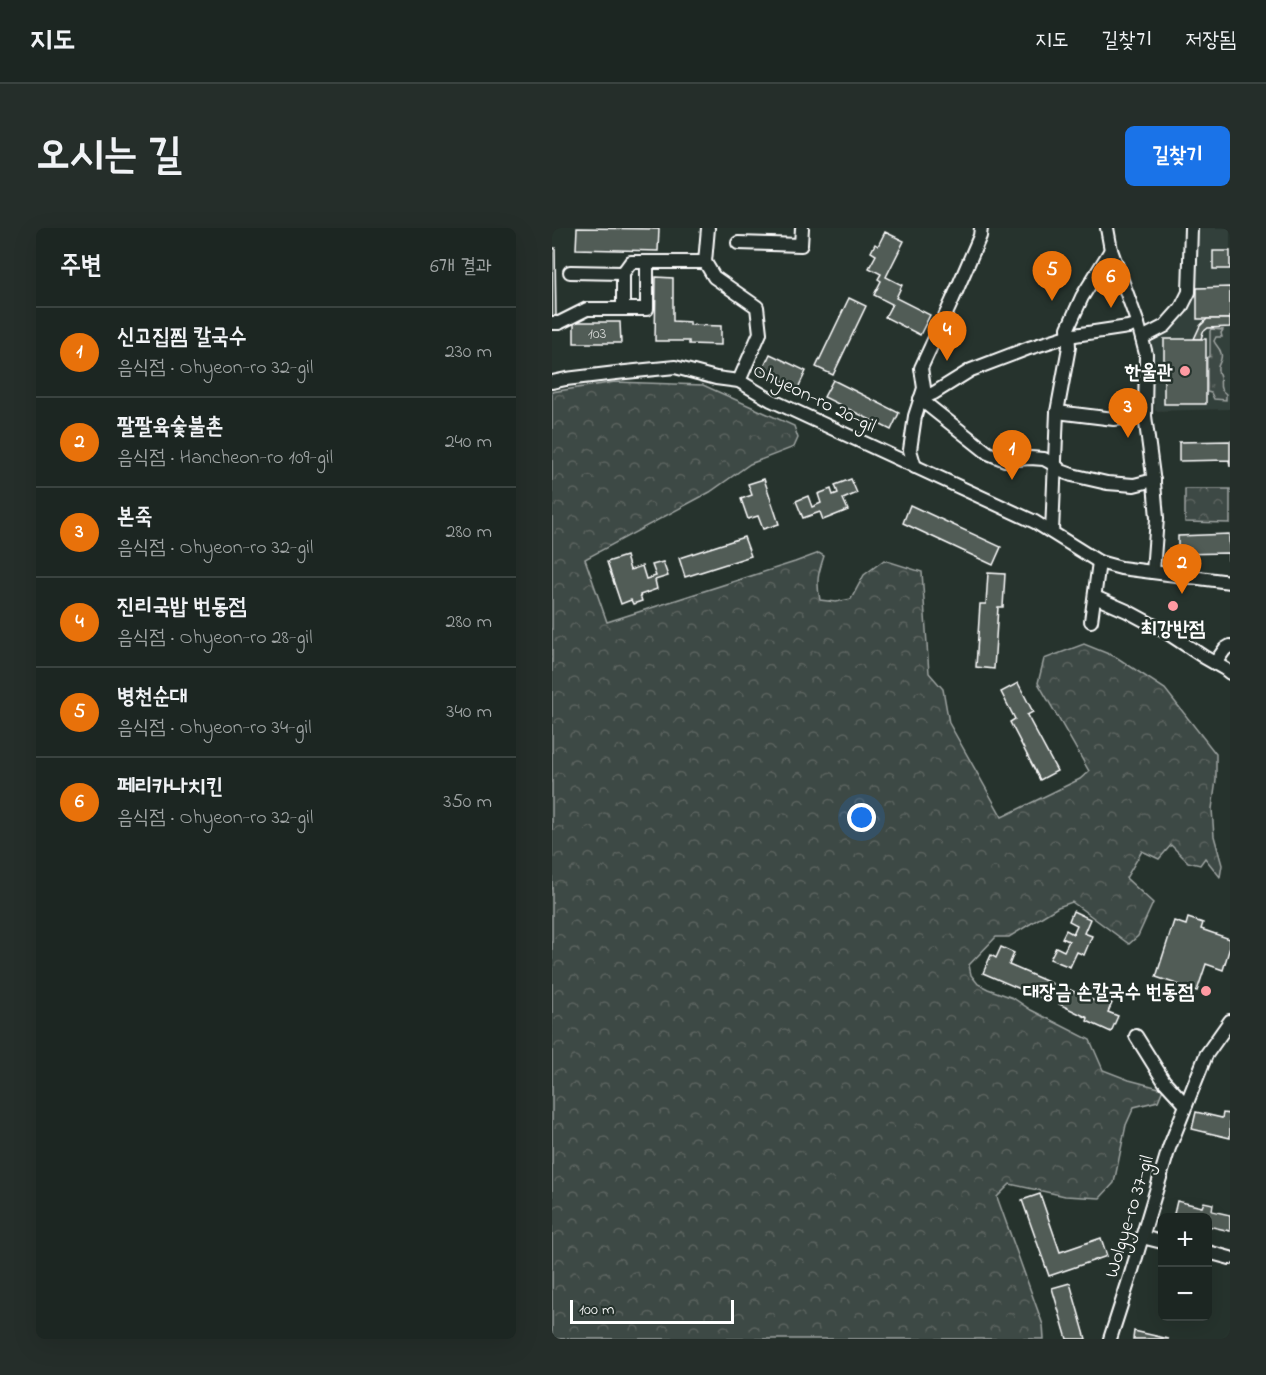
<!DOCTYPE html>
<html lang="ko">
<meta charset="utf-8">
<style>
:root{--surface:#1c2622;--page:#252e2a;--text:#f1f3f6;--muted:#a0a5a5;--line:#3a4340;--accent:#1a73e8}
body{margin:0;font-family:"Indie Flower","Poor Story",sans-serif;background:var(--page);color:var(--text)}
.controls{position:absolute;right:18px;bottom:18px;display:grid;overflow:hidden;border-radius:9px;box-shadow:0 6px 24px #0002}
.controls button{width:54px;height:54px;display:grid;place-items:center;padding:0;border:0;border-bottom:2px solid var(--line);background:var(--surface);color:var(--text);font:30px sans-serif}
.scale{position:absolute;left:18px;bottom:15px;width:164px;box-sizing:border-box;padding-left:6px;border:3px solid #fff;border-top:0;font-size:16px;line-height:21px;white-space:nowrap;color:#fff;-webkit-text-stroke:4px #26332d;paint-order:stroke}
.you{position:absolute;left:310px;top:590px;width:21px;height:21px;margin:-15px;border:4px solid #fff;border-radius:50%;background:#1a73e8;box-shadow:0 0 0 9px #1a73e833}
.badge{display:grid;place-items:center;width:39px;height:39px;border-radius:50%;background:var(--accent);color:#fff;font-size:20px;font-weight:700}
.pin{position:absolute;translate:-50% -50px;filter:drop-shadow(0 2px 3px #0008)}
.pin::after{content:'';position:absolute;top:32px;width:21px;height:18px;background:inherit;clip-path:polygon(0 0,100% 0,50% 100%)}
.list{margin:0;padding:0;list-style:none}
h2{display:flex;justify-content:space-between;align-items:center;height:78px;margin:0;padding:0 24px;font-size:26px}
h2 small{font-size:20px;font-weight:400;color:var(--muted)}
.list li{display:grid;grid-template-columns:39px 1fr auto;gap:18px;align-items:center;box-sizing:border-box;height:90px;padding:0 24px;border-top:2px solid var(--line)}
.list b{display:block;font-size:22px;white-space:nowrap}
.list p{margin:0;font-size:20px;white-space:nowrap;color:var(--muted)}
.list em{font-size:20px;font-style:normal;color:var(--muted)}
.map{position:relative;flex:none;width:678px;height:1111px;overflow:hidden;border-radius:9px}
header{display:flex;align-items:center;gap:36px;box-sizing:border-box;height:84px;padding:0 30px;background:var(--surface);border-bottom:2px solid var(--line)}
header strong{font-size:28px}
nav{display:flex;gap:33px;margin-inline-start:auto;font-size:21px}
.intro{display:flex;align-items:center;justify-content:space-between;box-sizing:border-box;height:144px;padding:0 36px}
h1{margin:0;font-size:42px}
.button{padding:15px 27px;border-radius:9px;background:var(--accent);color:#fff;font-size:21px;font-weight:700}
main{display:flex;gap:36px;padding:0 36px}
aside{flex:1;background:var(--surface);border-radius:9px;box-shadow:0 6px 24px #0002}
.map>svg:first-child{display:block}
</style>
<header>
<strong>지도</strong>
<nav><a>지도</a><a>길찾기</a><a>저장됨</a></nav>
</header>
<div class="intro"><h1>오시는 길</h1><a class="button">길찾기</a></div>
<main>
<aside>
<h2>주변<small>6개 결과</small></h2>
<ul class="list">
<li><span class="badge" style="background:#e8710a">1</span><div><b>신고집찜 칼국수</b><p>음식점 · Ohyeon-ro 32-gil</p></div><em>230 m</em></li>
<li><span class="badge" style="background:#e8710a">2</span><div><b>팔팔육숯불촌</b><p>음식점 · Hancheon-ro 109-gil</p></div><em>240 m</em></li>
<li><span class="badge" style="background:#e8710a">3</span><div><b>본죽</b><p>음식점 · Ohyeon-ro 32-gil</p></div><em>280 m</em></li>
<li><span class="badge" style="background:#e8710a">4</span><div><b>진리국밥 번동점</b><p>음식점 · Ohyeon-ro 28-gil</p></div><em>280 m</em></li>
<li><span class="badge" style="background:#e8710a">5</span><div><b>병천순대</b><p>음식점 · Ohyeon-ro 34-gil</p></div><em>340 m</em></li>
<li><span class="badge" style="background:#e8710a">6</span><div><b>페리카나치킨</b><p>음식점 · Ohyeon-ro 32-gil</p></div><em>350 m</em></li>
</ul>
</aside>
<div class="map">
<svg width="678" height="1111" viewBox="0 0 678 1111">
<defs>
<pattern id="grass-tufts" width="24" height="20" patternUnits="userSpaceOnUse" patternTransform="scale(1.5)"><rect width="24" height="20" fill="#3e4944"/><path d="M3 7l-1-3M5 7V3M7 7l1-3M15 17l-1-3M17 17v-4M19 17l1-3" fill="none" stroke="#5b6460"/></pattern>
<pattern id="forest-crowns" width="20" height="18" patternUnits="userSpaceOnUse" patternTransform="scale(1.5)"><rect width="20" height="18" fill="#3e4944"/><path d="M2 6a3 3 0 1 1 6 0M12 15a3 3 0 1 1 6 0" fill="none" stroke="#5b6460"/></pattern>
</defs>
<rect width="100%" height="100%" fill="#26332d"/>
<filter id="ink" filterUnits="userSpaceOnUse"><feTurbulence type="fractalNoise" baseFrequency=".0167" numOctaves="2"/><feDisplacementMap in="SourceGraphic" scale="12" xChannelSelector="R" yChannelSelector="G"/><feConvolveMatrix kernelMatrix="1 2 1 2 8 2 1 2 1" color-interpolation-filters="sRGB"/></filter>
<g filter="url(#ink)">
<polygon fill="#333f3a" points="646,0 678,0 678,181 603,183 599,115 618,101 636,79 645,57"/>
<path fill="url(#grass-tufts)" stroke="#9ea4a2" stroke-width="1.5" d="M659,101L671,102L669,105L670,109H664L662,113C664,118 668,120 669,125C671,131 667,134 666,139C665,144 667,144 668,149C670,158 665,159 674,166V172L662,171L659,165L655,164V130L658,128V103Z"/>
<g fill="url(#forest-crowns)" stroke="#9ea4a2" stroke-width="1.5">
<path d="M63,154L151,157L242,198L246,210L242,219L198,236L158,264L33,331L55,394L243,334L267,325L272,328C266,346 264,353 268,372L284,374L299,371L312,347L332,332L370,344L377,445L391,461L397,495L450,589L528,551L537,543L486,455L492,431L532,416L564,429L613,461L664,526V552L660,581L662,608L670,637L668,649L653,630L648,637L636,634L619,617L607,631L590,623L574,650L601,675L586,708L577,716L520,674L506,679L457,709H444L417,737L419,747L426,756L436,761L461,770L479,782L538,812L551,842L577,852L611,861L606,873L582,879L574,897L562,955L548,970L513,968L458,956L445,969L491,1097L492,1111H0V164Z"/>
<polygon points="633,261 678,261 678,295 633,294"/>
</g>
<g fill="#515c57" stroke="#fff" stroke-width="1.5">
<polygon points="25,0 107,1 106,23 24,21"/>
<polygon points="333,4 352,13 334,49 350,57 344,70 378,87 368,107 333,89 340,76 322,67 329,53 326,51 329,46 317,40 324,27 319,24 323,16 326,18"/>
<polygon points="0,20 3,20 4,89 0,89"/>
<rect x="661" y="23" width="17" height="18"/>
<polygon points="104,49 121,50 121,93 138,94 138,97 169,98 169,117 137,116 137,113 103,113"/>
<polygon points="678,59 678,91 645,91 645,60"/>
<polygon points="297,70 314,78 281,147 264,139"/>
<polygon points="655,91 678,91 678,99 656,100 651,104 649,111 642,111 648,98"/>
<polygon points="22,94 68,94 69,115 22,115"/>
<rect x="612" y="111" width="42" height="65"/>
<polygon points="218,126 254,143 246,160 210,143"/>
<polygon points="281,152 347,185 339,202 272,169"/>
<polygon points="678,213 678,239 677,232 627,233 627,214"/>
<polygon points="212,251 227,296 211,301 206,288 196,291 189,271 200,267 196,256"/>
<polygon points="299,251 305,265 291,271 296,282 271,292 268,284 251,290 244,273 256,268 260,279 269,275 266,266 279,261 281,267 286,265 283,257"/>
<polygon points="358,277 449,319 441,337 351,295"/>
<polygon points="677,306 678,332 676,332 676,325 626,326 626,308"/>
<polygon points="192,309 199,328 133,349 127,330"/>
<polygon points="74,328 78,342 90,338 94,351 104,348 100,337 111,334 116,348 103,352 105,361 88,367 90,373 81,376 79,372 69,376 55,334"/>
<polygon points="436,345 453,346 451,379 446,379 442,441 424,439 428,376 434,376"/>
<polygon points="466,455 481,484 475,487 505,543 488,552 458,494 463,491 449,464"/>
<polygon points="521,683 538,691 532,705 540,708 532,727 525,724 518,739 498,731 504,719 512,723 517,713 510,710 514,702 521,706 525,697 517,693"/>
<polygon points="636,690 651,695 649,701 678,711 678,719 671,742 654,736 645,763 604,749 622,693 634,697"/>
<polygon points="449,719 462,725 457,737 501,756 494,772 431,745 439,727 444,730"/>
<polygon points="514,760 547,775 550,770 560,775 556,784 566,788 559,804 535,793 536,790 507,776"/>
<polygon points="644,884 670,890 671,885 678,886 678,910 640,901"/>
<polygon points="488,966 508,1024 549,1010 555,1028 497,1048 470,972"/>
<polygon points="625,973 650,979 652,974 661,976 660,983 678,987 678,1003 656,998 656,990 621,990"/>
<polygon points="518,1055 534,1111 515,1111 500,1060"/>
<polygon points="582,1103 617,1111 581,1111"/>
</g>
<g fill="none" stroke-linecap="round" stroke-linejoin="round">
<g stroke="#fff" stroke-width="16">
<g id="minor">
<polyline points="156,0 153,34 162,49 205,79 208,105 187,153"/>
<polyline points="555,0 559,22 586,96 594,126 593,188 602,255 605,290 601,344"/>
<polyline points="186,15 249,17 250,0"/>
<polyline points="18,44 71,45 79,34 153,34"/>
<polyline points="71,45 71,81"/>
<polyline points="0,95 7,95 35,81 95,81 95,35"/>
<polyline points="586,96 576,99 516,108 477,120 419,142 382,165 368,171 436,225 453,232 478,230 492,231 503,237 509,243 520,247 555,255 582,257 602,252"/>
<polyline points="590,110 613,98 629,80 637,64 639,0"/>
<polyline points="0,154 14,151 64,145 123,139 164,150 187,153 219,172 483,294 547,334 569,340 678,354"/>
<polyline points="505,184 562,191 593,188"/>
<polyline points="363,239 358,222 363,188 372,160 369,140 400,73 428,8 429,0"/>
<polyline points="500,304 505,184 517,119 516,100 530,69 559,22"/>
<polyline points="543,369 575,383 614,404 652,429 673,441 678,445"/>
<polyline points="539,393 547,334"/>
<polyline points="663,435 673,421 678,418"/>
<polyline points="584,808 612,853 634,877"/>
<polyline points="590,1009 610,1014"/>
<polyline points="656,1024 678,1030"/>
<polyline points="558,1111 578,1049 617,920 654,827 678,793"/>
</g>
</g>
<use href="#minor" stroke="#26332d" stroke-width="12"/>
</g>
</g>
<g fill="#ff9aa2" stroke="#26332d" stroke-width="2">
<circle cx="633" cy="143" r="6"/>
<circle cx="621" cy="378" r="6"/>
<circle cx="654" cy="763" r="6"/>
</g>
<g text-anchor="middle" stroke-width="5" stroke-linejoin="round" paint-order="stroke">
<g font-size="16" fill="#d4d6d5">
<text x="45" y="110">103</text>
</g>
<g font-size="20" font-weight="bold" fill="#fff" stroke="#26332d" text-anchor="end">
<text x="621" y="150">한울관</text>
<text x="621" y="407" text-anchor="middle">최강반점</text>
<text x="642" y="770">대장금 손칼국수 번동점</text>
</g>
<g font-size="20" fill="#fff" stroke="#26332d">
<text transform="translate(263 169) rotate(26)" y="7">Ohyeon-ro 20-gil</text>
<text transform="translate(576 988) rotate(-73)" y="7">Wolgye-ro 37-gil</text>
</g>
</g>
</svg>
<div class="controls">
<button>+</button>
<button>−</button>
</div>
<div class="scale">100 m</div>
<div class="you"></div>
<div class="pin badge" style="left:460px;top:252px;background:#e8710a">1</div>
<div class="pin badge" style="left:630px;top:366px;background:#e8710a">2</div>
<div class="pin badge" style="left:576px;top:210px;background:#e8710a">3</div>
<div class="pin badge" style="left:395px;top:133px;background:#e8710a">4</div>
<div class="pin badge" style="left:500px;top:73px;background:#e8710a">5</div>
<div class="pin badge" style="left:559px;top:80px;background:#e8710a">6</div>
</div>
</main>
